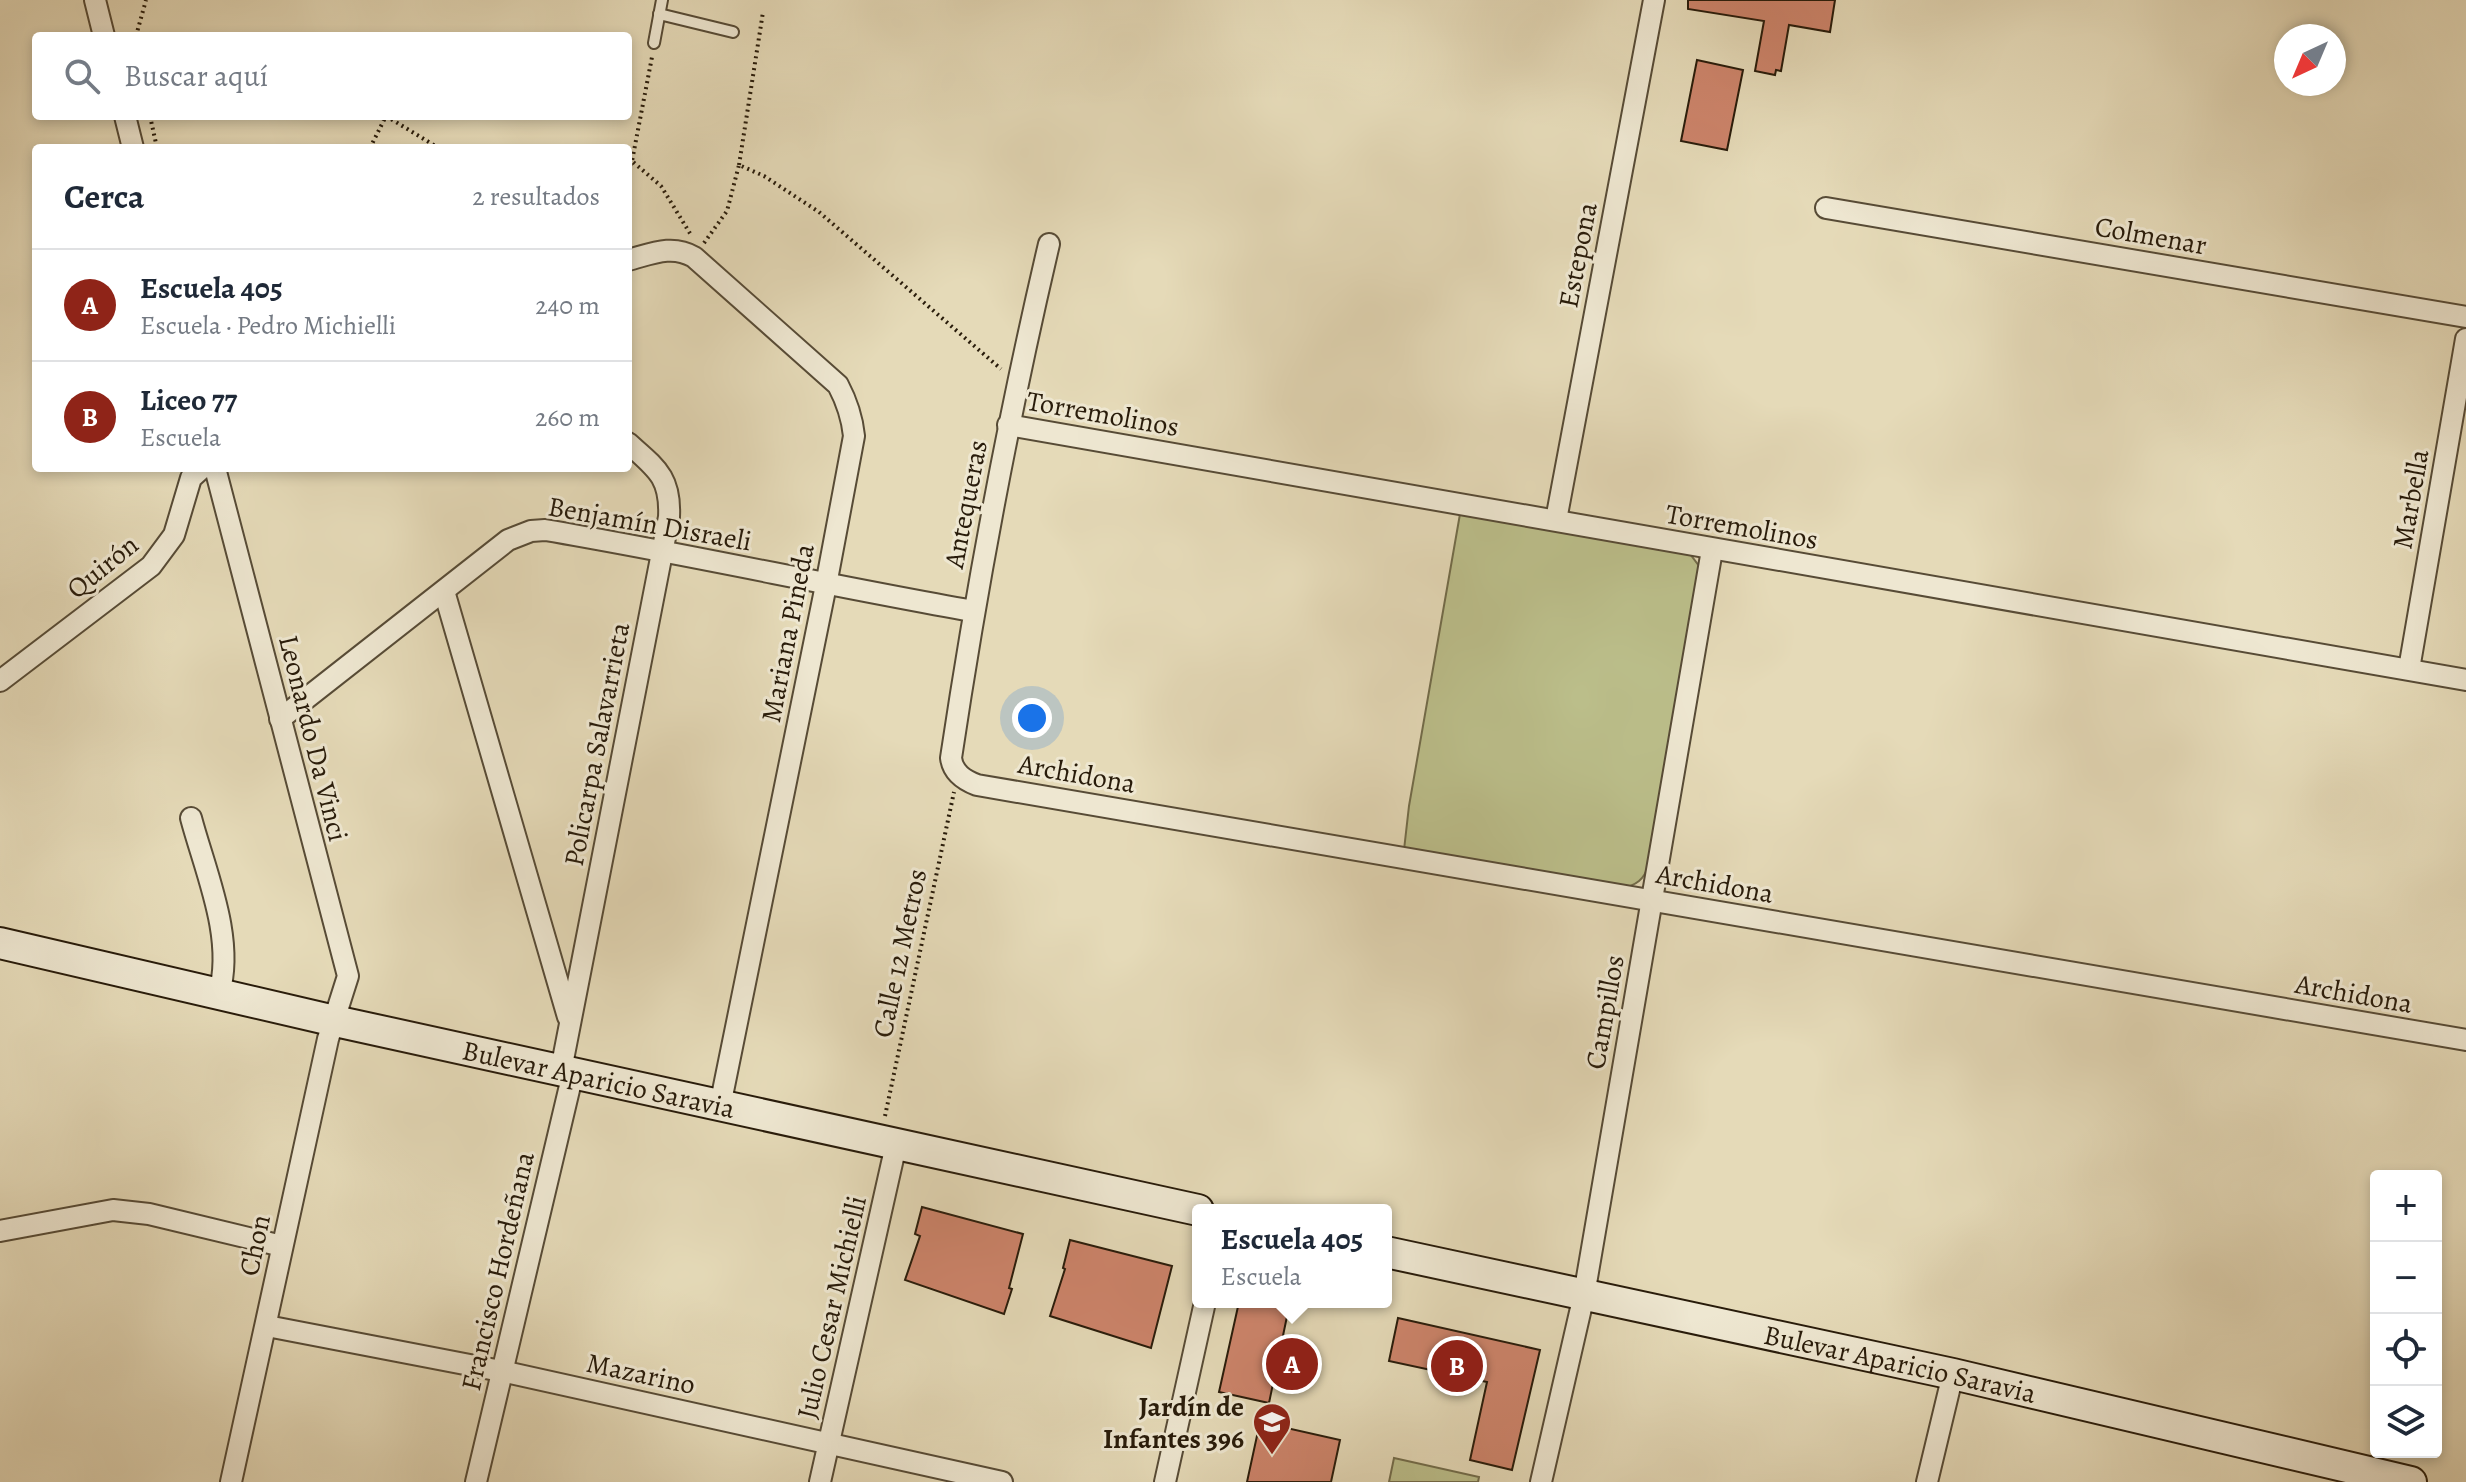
<!DOCTYPE html>
<html lang="es">
<meta charset="utf-8">
<style>
:root{--surface:#fff;--page:#f2f2f3;--text:#1f2937;--muted:#747a83;--line:#e0e1e3;--accent:#8f2418}
body{margin:0;font-family:Alegreya,serif;background:var(--page);color:var(--text)}
.controls{position:absolute;right:24px;bottom:24px;display:grid;overflow:hidden;border-radius:8px;box-shadow:0 4px 12px #0003}
.controls button{width:72px;height:72px;display:grid;place-items:center;padding:0;border:0;border-bottom:2px solid var(--line);background:var(--surface);color:var(--text);font:40px sans-serif}
.compass{position:absolute;left:2274px;top:24px;width:72px;height:72px;border-radius:50%;background:var(--surface);box-shadow:0 4px 12px #0003;rotate:224deg}
.you{position:absolute;left:1032px;top:718px;width:28px;height:28px;margin:-20px;border:6px solid #fff;border-radius:50%;background:#1a73e8;box-shadow:0 0 0 12px #1a73e833}
.badge{display:grid;place-items:center;width:52px;height:52px;border-radius:50%;background:var(--accent);color:#fff;font-size:26px;font-weight:700}
.pin{position:absolute;translate:-50% -50%;border:4px solid #fff;box-shadow:0 2px 8px #0006}
.popup{position:absolute;left:1192px;top:1204px;width:200px;height:104px;box-sizing:border-box;display:grid;place-content:center;border-radius:8px;background:var(--surface);filter:drop-shadow(0 2px 6px #0005);font-size:26px;white-space:nowrap;color:var(--muted)}
.popup b{font-size:30px;color:var(--text)}
.popup::after{content:'';position:absolute;left:50%;top:100%;margin-left:-16px;border:16px solid transparent;border-top-color:var(--surface)}
.list{margin:0;padding:0;list-style:none}
h2{display:flex;justify-content:space-between;align-items:center;height:104px;margin:0;padding:0 32px;font-size:34px}
h2 small{font-size:26px;font-weight:400;color:var(--muted)}
.list li{display:grid;grid-template-columns:52px 1fr auto;gap:24px;align-items:center;box-sizing:border-box;height:112px;padding:0 32px;border-top:2px solid var(--line)}
.list b{display:block;font-size:30px;white-space:nowrap}
.list p{margin:0;font-size:26px;white-space:nowrap;color:var(--muted)}
.list em{font-size:26px;font-style:normal;color:var(--muted)}
.icon{flex:none;width:44px;height:44px;fill:none;stroke:currentColor;stroke-width:2;stroke-linecap:round;stroke-linejoin:round}
.map{position:relative;flex:none;width:2466px;height:1482px;overflow:hidden}
.search{position:absolute;background:var(--surface);box-shadow:0 4px 12px #0003;left:32px;top:32px;width:600px;height:88px;display:flex;align-items:center;gap:20px;box-sizing:border-box;padding:0 28px;border-radius:8px;color:var(--muted);font-size:30px}
.panel{position:absolute;background:var(--surface);box-shadow:0 4px 12px #0003;left:32px;top:144px;width:600px;height:328px;border-radius:8px}
.map>svg:first-child{display:block}
</style>
<div class="map">
<svg width="2466" height="1482" viewBox="0 0 2466 1482">
<rect width="100%" height="100%" fill="#e5dab8"/>
<filter id="stains"><feTurbulence type="fractalNoise" baseFrequency=".0025" numOctaves="4"/><feColorMatrix values="0 0 0 0 .2 0 0 0 0 .09 0 0 0 0 .02 0 0 0 .5 -.17"/></filter>
<radialGradient id="worn" r=".72"><stop offset=".6" stop-color="#630" stop-opacity="0"/><stop offset="1" stop-color="#630" stop-opacity=".3"/></radialGradient>
<g fill="#bbbe8a" stroke="#726c4a" stroke-width="2">
<path d="M1460,514L1690,554L1699,566L1701,576L1649,864C1644,880 1637,885 1620,889L1404,850L1409,806Z"/>
<polygon points="1394,1458 1479,1477 1478,1482 1389,1482"/>
</g>
<g fill="#cd846b" stroke="#281b0a" stroke-width="2">
<polygon points="1688,0 1835,0 1830,32 1789,25 1781,71 1776,70 1775,75 1755,71 1764,21 1688,9"/>
<polygon points="1697,60 1743,70 1727,150 1681,141"/>
<polygon points="922,1207 1023,1234 1009,1288 1012,1289 1004,1314 905,1280 920,1236 915,1234"/>
<polygon points="1070,1240 1172,1266 1151,1348 1050,1316 1065,1269 1063,1268"/>
<polygon points="1239,1302 1290,1302 1269,1403 1219,1392"/>
<polygon points="1398,1318 1540,1350 1512,1470 1470,1460 1487,1382 1389,1361"/>
<polygon points="1260,1422 1340,1440 1331,1482 1247,1482"/>
</g>
<g fill="none" stroke-linecap="round" stroke-linejoin="round">
<g stroke="#574b36" stroke-width="14">
<g id="lane">
<polyline points="659,14 733,32"/>
<polyline points="654,43 662,0"/>
</g>
</g>
<g stroke="#574b36" stroke-width="24">
<g id="street">
<polyline points="95,0 104,36"/>
<polyline points="125,116 133,148"/>
<polyline points="1826,208 2466,317"/>
<path d="M1049,244C1009,414 977,585 951,758C953,773 964,780 977,785L2466,1040"/>
<path d="M628,260C651,254 672,244 694,257L838,385C847,402 852,416 854,436L826,585L720,1106"/>
<polyline points="1008,425 2466,680"/>
<polyline points="215,468 348,976 328,1039 231,1482"/>
<polyline points="1556,520 1654,0"/>
<polyline points="444,591 568,1017"/>
<polyline points="2409,669 2466,339"/>
<polyline points="0,681 151,566 174,535 191,478 202,468"/>
<path d="M280,719L508,540L531,531L545,530C688,554 830,586 973,611"/>
<path d="M191,818C205,871 235,938 219,993"/>
<path d="M561,1070L669,517C671,477 656,468 628,443"/>
<polyline points="0,1231 113,1210 149,1214 282,1246"/>
<polyline points="267,1326 501,1371 1002,1482"/>
<polyline points="476,1482 573,1073"/>
<polyline points="820,1482 896,1145"/>
<polyline points="1165,1482 1205,1302"/>
<polyline points="1541,1482 1584,1295 1712,550"/>
<polyline points="1927,1482 1953,1374"/>
</g>
</g>
<g stroke="#281b0a" stroke-width="34">
<g id="secondary">
<path id="s1" d="M0,943L335,1021L1198,1210"/>
<path id="s2" d="M1386,1252L1953,1374L2411,1482"/>
</g>
</g>
<g stroke="#281b0a" stroke-width="4" stroke-dasharray="2 4" stroke-linecap="butt">
<polyline points="136,36 146,0"/>
<polyline points="150,116 157,148"/>
<polyline points="370,148 386,116 437,147 452,148"/>
<polyline points="628,160 632,161 661,186 691,235"/>
<polyline points="739,165 763,12"/>
<polyline points="628,171 632,161 652,57"/>
<polyline points="704,243 727,211 739,165 764,176 819,212 1001,369"/>
<polyline points="885,1116 954,792"/>
</g>
<use href="#lane" stroke="#eee7d1" stroke-width="10"/>
<use href="#street" stroke="#eee7d1" stroke-width="20"/>
<use href="#secondary" stroke="#eee7d1" stroke-width="30"/>
</g>
<defs>
<g id="school-pin" transform="scale(2)"><path d="M0 17L-7.5 6A9.5 9.5 0 1 1 7.5 6Z" fill="#8f2418" stroke="#eee7d1"/><path d="M0-5L7-2L0 1L-7-2ZM-4 1L0 2.5L4 1V4Q0 6-4 4Z" fill="#fff"/></g>
</defs>
<g fill-rule="evenodd">
<use href="#school-pin" x="1272" y="1422"/>
</g>
<g text-anchor="middle" stroke-width="6" stroke-linejoin="round" paint-order="stroke">
<g font-size="28" fill="#281b0a" stroke="#eee7d1">
<text transform="translate(2151 235) rotate(10)" y="10">Colmenar</text>
<text transform="translate(1577 255) rotate(-79)" y="10">Estepona</text>
<text transform="translate(1103 413) rotate(10)" y="10">Torremolinos</text>
<text transform="translate(2410 499) rotate(-80)" y="10">Marbella</text>
<text transform="translate(965 504) rotate(-79)" y="10">Antequeras</text>
<text transform="translate(650 523) rotate(10)" y="10">Benjamín Disraeli</text>
<text transform="translate(1742 526) rotate(10)" y="10">Torremolinos</text>
<text transform="translate(102 566) rotate(-39)" y="10">Quirón</text>
<text transform="translate(787 633) rotate(-79)" y="10">Mariana Pineda</text>
<text transform="translate(314 738) rotate(76)" y="10">Leonardo Da Vinci</text>
<text transform="translate(596 744) rotate(-79)" y="10">Policarpa Salavarrieta</text>
<text transform="translate(1077 773) rotate(10)" y="10">Archidona</text>
<text transform="translate(1715 883) rotate(10)" y="10">Archidona</text>
<text transform="translate(899 953) rotate(-78)" y="10">Calle 12 Metros</text>
<text transform="translate(2354 993) rotate(10)" y="10">Archidona</text>
<text transform="translate(1604 1012) rotate(-80)" y="10">Campillos</text>
<text dy="10" stroke="none"><textPath href="#s1" startOffset="614">Bulevar Aparicio Saravia</textPath></text>
<text transform="translate(254 1245) rotate(-78)" y="10">Chon</text>
<text transform="translate(497 1271) rotate(-77)" y="10">Francisco Hordeñana</text>
<text transform="translate(831 1307) rotate(-77)" y="10">Julio Cesar Michielli</text>
<text dy="10" stroke="none"><textPath href="#s2" startOffset="526">Bulevar Aparicio Saravia</textPath></text>
<text transform="translate(641 1373) rotate(12)" y="10">Mazarino</text>
</g>
<g font-size="28" font-weight="bold" fill="#281b0a" stroke="#eee7d1" text-anchor="end">
<text x="1244" y="1416">Jardín de<tspan x="1244" dy="32">Infantes 396</tspan></text>
</g>
</g>
<rect width="100%" height="100%" filter="url(#stains)"/>
<rect width="100%" height="100%" fill="url(#worn)"/>
</svg>
<div class="controls">
<button>+</button>
<button>−</button>
<button><svg class="icon" aria-label="locate" viewBox="0 0 24 24"><circle cx="12" cy="12" r="6"/><path d="M12 2v4M12 18v4M2 12h4M18 12h4"/></svg></button>
<button><svg class="icon" aria-label="layers" viewBox="0 0 24 24"><path d="M12 4l9 5-9 5-9-5zM3 14l9 5 9-5"/></svg></button>
</div>
<svg class="compass" viewBox="-18 -18 36 36"><path d="M0-13l5 13h-10z" fill="#e53935"/><path d="M0 13l5-13h-10z" fill="#747a83"/></svg>
<div class="you"></div>
<div class="pin badge" style="left:1292px;top:1364px">A</div>
<div class="popup"><b>Escuela 405</b>Escuela</div>
<div class="pin badge" style="left:1457px;top:1366px">B</div>
<div class="search"><svg class="icon" aria-label="search" viewBox="0 0 24 24"><circle cx="10" cy="10" r="6"/><path d="M15 15l6 6"/></svg>Buscar aquí</div>
<section class="panel">
<h2>Cerca<small>2 resultados</small></h2>
<ul class="list">
<li><span class="badge">A</span><div><b>Escuela 405</b><p>Escuela · Pedro Michielli</p></div><em>240 m</em></li>
<li><span class="badge">B</span><div><b>Liceo 77</b><p>Escuela</p></div><em>260 m</em></li>
</ul>
</section>
</div>
